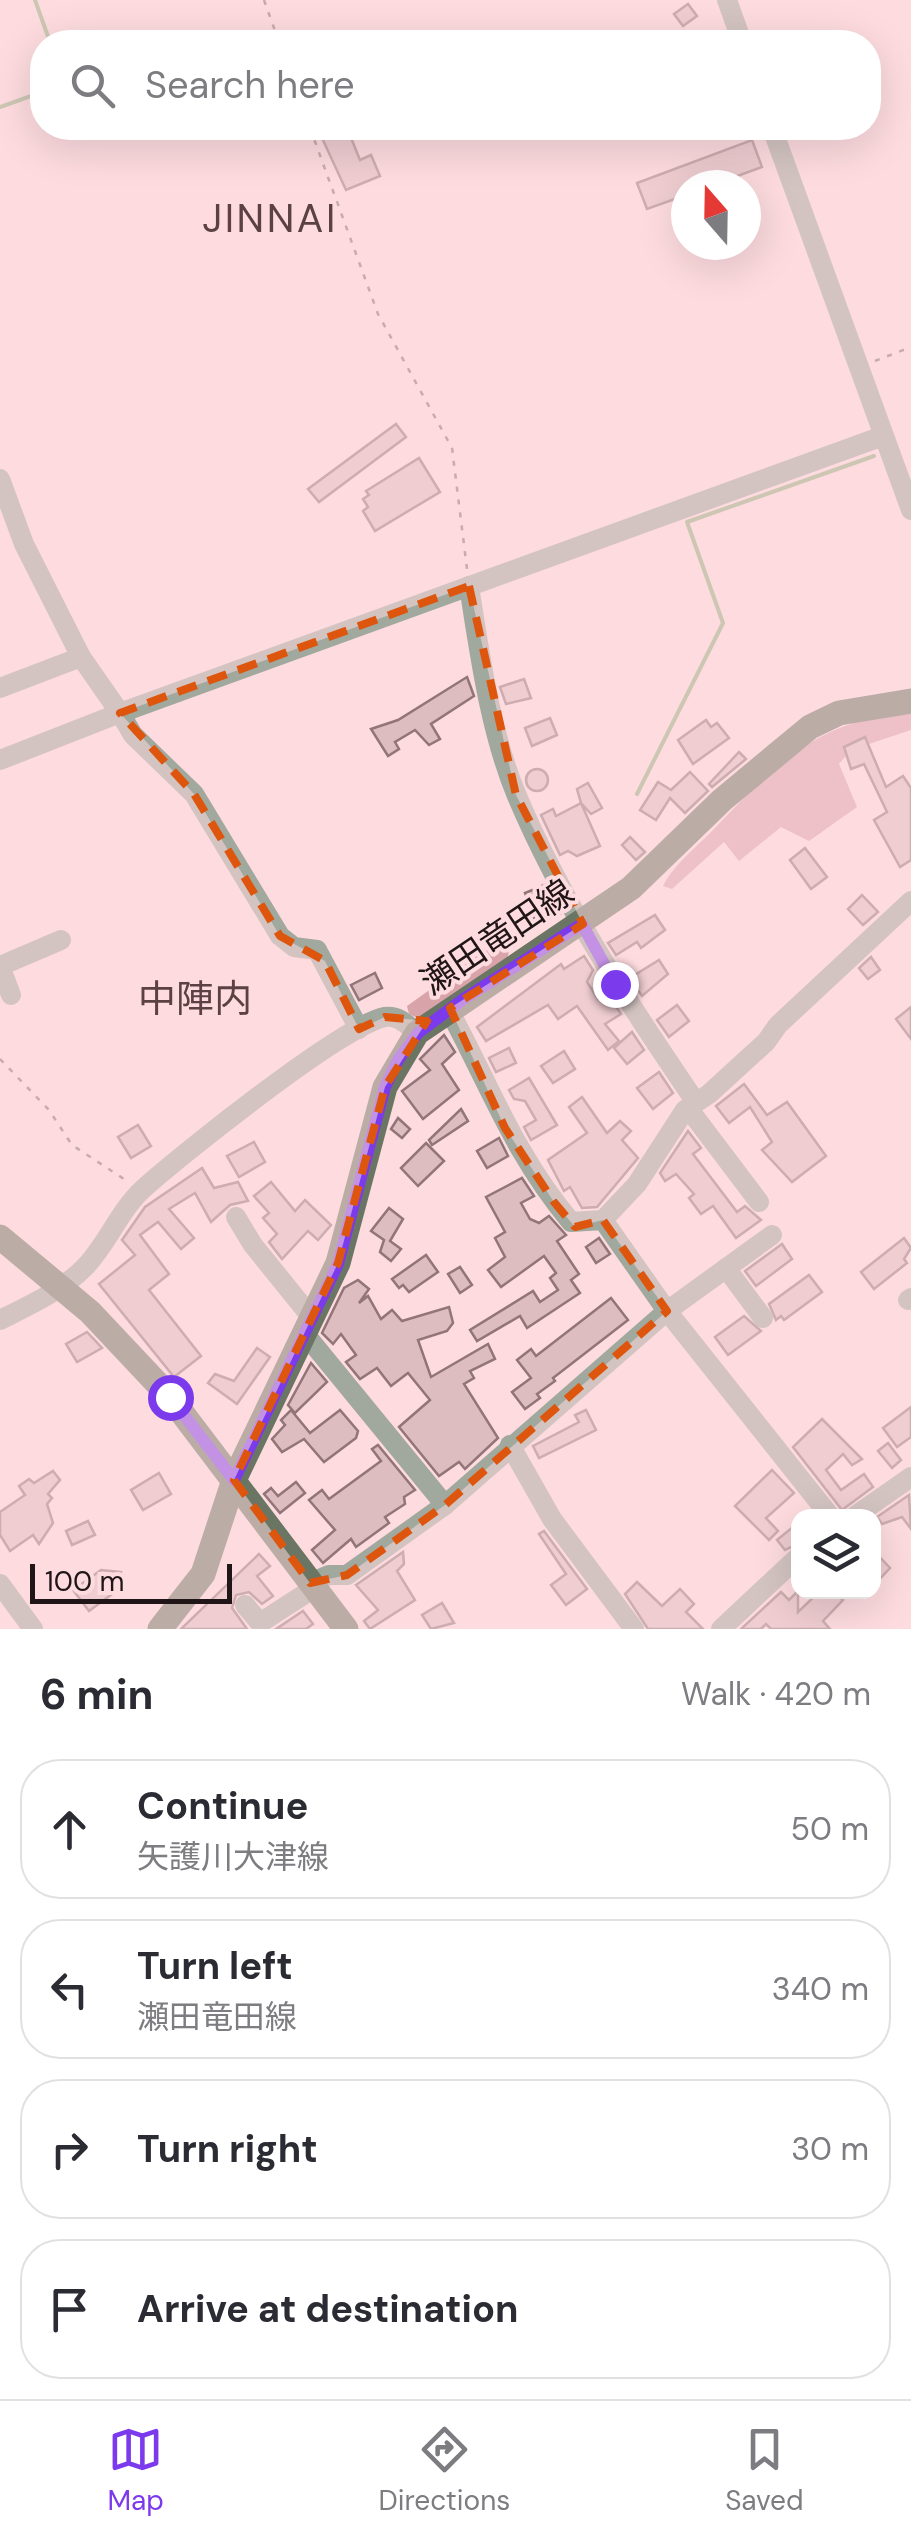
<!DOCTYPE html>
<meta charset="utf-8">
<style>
:root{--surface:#fff;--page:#f2f2f3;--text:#2b2b33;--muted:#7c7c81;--line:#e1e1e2;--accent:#7c3aed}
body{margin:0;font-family:"DM Sans","Noto Sans JP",sans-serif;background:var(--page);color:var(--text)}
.controls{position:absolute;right:30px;bottom:30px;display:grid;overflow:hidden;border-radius:20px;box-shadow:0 10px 40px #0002}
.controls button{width:90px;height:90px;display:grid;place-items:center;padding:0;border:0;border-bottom:2px solid var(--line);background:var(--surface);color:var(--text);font:50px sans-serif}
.compass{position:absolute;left:671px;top:170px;width:90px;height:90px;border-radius:50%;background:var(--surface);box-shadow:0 10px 40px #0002;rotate:340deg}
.scale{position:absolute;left:30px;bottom:25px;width:202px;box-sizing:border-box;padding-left:10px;border:5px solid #211617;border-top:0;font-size:28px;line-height:35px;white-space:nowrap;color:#211617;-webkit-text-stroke:8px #fddbdf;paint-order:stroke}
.stop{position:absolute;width:30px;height:30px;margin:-22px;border:8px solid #7c3aed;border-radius:50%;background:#fff}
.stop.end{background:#7c3aed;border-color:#fff;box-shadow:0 2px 10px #0008}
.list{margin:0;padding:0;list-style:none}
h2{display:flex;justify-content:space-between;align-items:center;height:130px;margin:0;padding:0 40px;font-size:42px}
h2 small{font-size:32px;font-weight:400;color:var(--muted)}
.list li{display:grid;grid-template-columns:65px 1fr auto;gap:30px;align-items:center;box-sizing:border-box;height:140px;margin:0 20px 20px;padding:0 20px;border:2px solid var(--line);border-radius:40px}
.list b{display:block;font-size:38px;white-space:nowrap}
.list p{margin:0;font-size:32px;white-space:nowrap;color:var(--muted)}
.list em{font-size:32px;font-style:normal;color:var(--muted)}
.icon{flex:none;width:55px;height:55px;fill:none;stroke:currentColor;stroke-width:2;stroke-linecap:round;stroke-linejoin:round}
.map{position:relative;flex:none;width:911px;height:1629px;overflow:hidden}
.search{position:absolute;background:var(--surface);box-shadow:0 10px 40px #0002;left:30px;right:30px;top:30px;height:110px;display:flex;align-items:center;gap:25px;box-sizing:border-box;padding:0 35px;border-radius:40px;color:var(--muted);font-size:38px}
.sheet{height:770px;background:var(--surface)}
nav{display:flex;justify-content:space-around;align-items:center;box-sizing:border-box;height:140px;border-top:2px solid var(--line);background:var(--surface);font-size:28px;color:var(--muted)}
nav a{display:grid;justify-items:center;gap:5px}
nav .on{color:var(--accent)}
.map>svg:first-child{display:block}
</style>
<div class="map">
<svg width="911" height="1629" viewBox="0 0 911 1629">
<rect width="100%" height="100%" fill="#fddbdf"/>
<g fill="#d9a3aa">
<path d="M911,713V730L851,750L839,764L857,807L809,841L781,827L739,861L724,842L672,889L663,886C674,864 698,846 715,828C775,765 819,718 911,713Z"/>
<polygon points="505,946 509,949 507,963 420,1019 409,1014 407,1006 484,951"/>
</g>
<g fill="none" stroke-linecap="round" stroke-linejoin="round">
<g stroke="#91ae7f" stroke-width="4">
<polyline points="35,0 50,42"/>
<polyline points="0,107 42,92"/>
<polyline points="637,794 723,623 687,522 874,456"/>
</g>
</g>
<g fill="#debdc1" stroke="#927579" stroke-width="2.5">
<polygon points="688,4 697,16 683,26 674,14"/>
<polygon points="347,128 360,160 371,155 380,176 346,190 322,138"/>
<polygon points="752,140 762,167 713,185 686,185 686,195 647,209 637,183"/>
<polygon points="396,424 406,437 319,502 308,489"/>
<polygon points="419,458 440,492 375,531 363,511 368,507 363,499 369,495 366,491"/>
<polygon points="467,677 474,696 431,724 440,739 429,745 415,730 395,742 399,749 388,756 371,729 398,720"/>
<polygon points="524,679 531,698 506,704 500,687"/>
<polygon points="550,718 557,735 532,746 525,728"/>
<polygon points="706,720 711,727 717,723 729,738 693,764 678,740"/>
<polygon points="865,737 886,787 903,776 911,788 911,860 900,867 874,820 887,812 864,764 851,769 844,747"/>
<polygon points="739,752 746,759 712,787 709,784"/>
<circle cx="537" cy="780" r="11"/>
<polygon points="690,772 708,791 685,813 670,798 656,820 640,810 658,782 671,790"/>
<polygon points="588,783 602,808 591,814 581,803 600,846 577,856 568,851 560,855 541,815 553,809 556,816 581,803 577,789"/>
<polygon points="630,837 645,852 636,860 622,845"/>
<polygon points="805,848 827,877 811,889 790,860"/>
<polygon points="544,885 560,914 536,924 525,893"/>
<polygon points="862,895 878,912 863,925 848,909"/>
<polygon points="655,915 665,930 641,948 637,942 616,955 608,943"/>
<polygon points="584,956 593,970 587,982 598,999 610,998 621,1014 605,1024 619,1041 608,1050 577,1006 558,1019 548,1005 486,1041 477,1027 561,964 564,969"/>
<polygon points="871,957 880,970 868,979 859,968"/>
<polygon points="659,960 668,974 642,996 630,978"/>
<polygon points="375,973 382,988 359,1000 351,985"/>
<polygon points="677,1005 689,1021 669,1037 657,1020"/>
<polygon points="911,1007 911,1039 896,1019"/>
<polygon points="632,1032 644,1050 627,1064 614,1048"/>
<polygon points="444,1035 455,1052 442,1064 459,1090 423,1119 402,1091 430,1070 420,1059"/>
<polygon points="509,1048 516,1063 496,1072 489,1058"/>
<polygon points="564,1051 575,1069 553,1083 541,1066"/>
<polygon points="659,1072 673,1093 653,1109 637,1088"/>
<polygon points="529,1078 557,1125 531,1140 524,1127 536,1120 525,1101 514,1099 509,1090"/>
<polygon points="744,1084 767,1115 787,1102 826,1156 792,1182 762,1150 772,1142 750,1107 729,1123 716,1106"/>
<polygon points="582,1097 607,1133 620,1121 631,1131 622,1140 638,1158 597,1207 582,1208 570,1187 564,1191 548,1160 587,1133 569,1107"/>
<polygon points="461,1109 468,1121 432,1145 429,1140"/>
<polygon points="398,1118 410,1129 402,1138 391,1129"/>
<polygon points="138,1125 151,1146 131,1158 118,1137"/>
<polygon points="688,1131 701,1148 693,1154 737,1212 745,1206 761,1220 736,1238 713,1206 701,1214 689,1198 694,1194 676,1174 665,1181 660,1173"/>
<polygon points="499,1138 508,1156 487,1168 477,1151"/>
<polygon points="254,1142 265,1162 239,1177 227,1156"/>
<polygon points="426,1143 444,1161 418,1186 401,1168"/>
<polygon points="202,1168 214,1188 238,1182 248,1201 230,1205 211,1222 195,1193 169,1209 194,1238 181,1249 158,1222 140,1235 169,1274 149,1290 201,1356 174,1377 99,1284 135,1255 122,1240 145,1207"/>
<polygon points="522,1178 534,1196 521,1203 530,1219 539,1223 549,1216 566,1235 557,1241 579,1274 571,1280 580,1293 527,1328 520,1316 477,1341 470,1330 533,1291 540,1302 558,1290 550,1278 556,1273 544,1256 501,1287 488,1270 505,1257 495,1238 505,1232 486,1197"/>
<polygon points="271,1182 295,1211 305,1200 331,1225 318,1240 308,1231 282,1259 269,1242 277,1234 263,1218 269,1213 254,1196"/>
<polygon points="389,1208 403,1219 390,1241 401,1249 391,1261 380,1252 384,1240 371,1231"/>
<polygon points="599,1238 610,1254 596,1263 586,1247"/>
<polygon points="904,1238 911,1248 904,1259 907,1263 874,1289 861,1272"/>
<polygon points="782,1244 792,1259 756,1286 745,1271"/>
<polygon points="426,1255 438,1272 409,1292 403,1285 399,1288 392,1279"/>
<polygon points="460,1267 472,1285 460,1293 448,1274"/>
<polygon points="809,1275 822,1292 784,1320 781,1316 776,1320 769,1304"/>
<polygon points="358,1280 369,1289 359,1303 368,1296 381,1319 392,1310 402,1321 449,1307 453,1323 447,1331 418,1340 431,1377 488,1344 495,1359 470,1371 474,1378 464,1384 498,1438 465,1469 459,1462 439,1476 399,1427 430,1400 408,1373 391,1386 377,1368 360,1379 346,1362 356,1355 341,1334 333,1344 322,1333 344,1288"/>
<polygon points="611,1298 628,1320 553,1378 555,1381 537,1394 540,1398 525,1409 512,1392 531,1378 517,1360 531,1349 536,1356"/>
<polygon points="744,1316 761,1331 728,1355 715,1337"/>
<polygon points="87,1332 102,1348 77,1362 66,1344"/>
<polygon points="257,1348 270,1357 237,1404 208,1383 215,1374 234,1381"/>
<polygon points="311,1363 327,1382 295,1413 288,1405"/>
<polygon points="911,1407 911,1437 897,1447 883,1428"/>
<polygon points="291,1410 310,1433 340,1410 358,1431 356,1438 324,1462 304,1439 282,1452 272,1439 285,1425 281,1420"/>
<polygon points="586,1410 596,1430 539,1458 533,1446 579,1422 575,1415"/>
<polygon points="822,1419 862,1459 852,1465 843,1454 826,1470 841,1490 864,1474 873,1487 842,1510 793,1447"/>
<polygon points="888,1443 901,1460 892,1468 878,1451"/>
<polygon points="378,1445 415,1490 404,1497 405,1504 385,1517 389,1523 356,1547 351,1539 323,1563 312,1550 335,1530 309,1500 322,1490 329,1499 381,1461 372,1449"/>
<polygon points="772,1470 794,1493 766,1518 778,1531 769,1540 735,1506"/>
<polygon points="53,1471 60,1480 48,1494 52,1498 47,1504 53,1523 39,1544 33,1535 10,1551 0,1535 0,1512 25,1495 19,1486 29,1479 34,1483"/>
<polygon points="159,1473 171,1494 143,1510 131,1490"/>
<polygon points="296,1482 305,1493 280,1513 264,1494 271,1488 278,1496"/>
<polygon points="909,1495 911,1529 902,1517 882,1524 877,1517"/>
<polygon points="88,1521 95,1535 72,1545 66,1531"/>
<polygon points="798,1523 798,1544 785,1550 777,1540"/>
<polygon points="544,1531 587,1589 566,1605 551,1585 566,1574 539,1534"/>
<polygon points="874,1551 890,1568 874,1585"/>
<polygon points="403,1552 404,1564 397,1571 415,1600 370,1629 364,1621 378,1610 356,1585"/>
<polygon points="259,1554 270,1566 257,1576 273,1596 262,1604 249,1592 236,1595 232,1608 247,1629 181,1629"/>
<polygon points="101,1570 121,1572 119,1589 89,1611 73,1590"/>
<polygon points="637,1582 662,1606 680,1589 694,1604 686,1612 703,1629 648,1629 625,1594"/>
<polygon points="798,1591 798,1612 819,1592 834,1592 843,1600 823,1621 830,1629 771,1629 766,1624 761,1629 741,1629 781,1592 789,1600"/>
<polygon points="442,1603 454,1623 431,1629 422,1615"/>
<polygon points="303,1611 313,1624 306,1629 276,1629"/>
</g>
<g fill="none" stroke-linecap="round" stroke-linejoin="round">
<g stroke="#877274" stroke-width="2.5" stroke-dasharray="5 8" stroke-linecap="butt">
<polyline points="264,0 279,42"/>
<polyline points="310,128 378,314 452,448 467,569"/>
<polyline points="875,361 911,347"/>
<polyline points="0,1059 49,1110 72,1145 127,1181"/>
</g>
<g stroke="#a1a89e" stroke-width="20">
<polyline points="727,0 742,42"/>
<polyline points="772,128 911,510"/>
<polyline points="0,479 24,544 81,657"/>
<path d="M469,586C480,655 490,732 517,796C563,905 629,1004 695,1101"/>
<polyline points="0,688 81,657 120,713 883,436"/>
<polyline points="0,760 120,713 133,735 194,794 280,936 294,947 317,950 359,1029"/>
<polyline points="0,966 61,940"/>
<polyline points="0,966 11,995"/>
<path d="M449,1010C490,1086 514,1154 571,1222L603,1220L667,1311L830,1516"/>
<polyline points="688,1108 759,1202"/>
<polyline points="236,1217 253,1245 312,1318"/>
<polyline points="603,1220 637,1184 685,1110 709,1094 766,1042 778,1025 911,901"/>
<polyline points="726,1268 763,1318"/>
<polyline points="908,1300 911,1298"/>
<path d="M0,1320C28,1306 61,1291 84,1268C107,1245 119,1211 143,1189C178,1157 346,1023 385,1017C399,1015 407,1025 417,1033"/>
<polyline points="305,1334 445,1505"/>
<polyline points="510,1445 552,1519 634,1629"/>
<polyline points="855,1516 911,1477"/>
<polyline points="310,1583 329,1575 347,1575 445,1505 667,1311 772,1235"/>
<polyline points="0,1584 33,1629"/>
<polyline points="245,1605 260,1623 314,1588"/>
<polyline points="721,1629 798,1557"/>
</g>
<g stroke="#6a7663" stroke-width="25">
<polyline points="0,1237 90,1312 170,1397 346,1629"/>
<polyline points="160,1629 203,1574 234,1480 338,1263 385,1087 417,1033 631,888 722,800 810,727 839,713 911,701"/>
</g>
</g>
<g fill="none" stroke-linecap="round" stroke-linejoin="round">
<polyline stroke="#7c3aed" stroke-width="12" points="170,1397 234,1480 338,1264 385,1087 398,1060 418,1033 462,1000 582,924 615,984"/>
</g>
<path d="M0 0H911V1629H0ZM469,586L516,795L583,924L450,1008L505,1128L554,1202L575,1227L603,1220L667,1311L445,1505L347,1575L310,1583L234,1480L338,1263L385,1087L427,1021L385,1017L359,1029L325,961L280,936L194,794L120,713Z" fill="#fddbdf" fill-opacity=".55" fill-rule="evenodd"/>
<path fill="none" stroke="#de560d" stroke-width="8" stroke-dasharray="20 12" stroke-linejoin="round" d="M469,586L516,795L583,924L450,1008L505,1128L554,1202L575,1227L603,1220L667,1311L445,1505L347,1575L310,1583L234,1480L338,1263L385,1087L427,1021L385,1017L359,1029L325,961L280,936L194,794L120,713Z"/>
<g text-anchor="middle" stroke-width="8" stroke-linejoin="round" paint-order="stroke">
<g font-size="35" fill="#211617" stroke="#fddbdf">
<text transform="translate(497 937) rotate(-34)" y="12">瀬田竜田線</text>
</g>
<g font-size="38" fill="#5b4044" stroke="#fddbdf">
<text x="195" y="1012">中陣内</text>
</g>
<g font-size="40" letter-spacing="2.5" fill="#5b4044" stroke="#fddbdf">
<text x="270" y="232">JINNAI</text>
</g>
</g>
</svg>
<div class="controls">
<button><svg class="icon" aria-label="layers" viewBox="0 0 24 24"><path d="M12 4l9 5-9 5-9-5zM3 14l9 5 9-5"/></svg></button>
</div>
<svg class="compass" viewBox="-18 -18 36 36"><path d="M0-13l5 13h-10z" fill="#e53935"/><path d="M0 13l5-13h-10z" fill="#7c7c81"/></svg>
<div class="scale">100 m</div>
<div class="stop" style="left:170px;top:1397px"></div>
<div class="stop end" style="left:615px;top:984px"></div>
<div class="search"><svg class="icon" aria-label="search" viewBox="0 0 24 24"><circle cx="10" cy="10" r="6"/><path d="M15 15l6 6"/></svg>Search here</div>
</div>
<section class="sheet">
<h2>6 min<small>Walk · 420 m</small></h2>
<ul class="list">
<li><svg class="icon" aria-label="ahead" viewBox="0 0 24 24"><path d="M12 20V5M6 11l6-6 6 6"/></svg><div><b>Continue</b><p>矢護川大津線</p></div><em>50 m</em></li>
<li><svg class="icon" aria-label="left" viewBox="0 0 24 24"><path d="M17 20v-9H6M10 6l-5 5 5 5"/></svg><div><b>Turn left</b><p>瀬田竜田線</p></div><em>340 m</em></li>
<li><svg class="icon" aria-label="right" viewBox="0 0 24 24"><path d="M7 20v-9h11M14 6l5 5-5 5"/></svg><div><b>Turn right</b></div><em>30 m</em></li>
<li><svg class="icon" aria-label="arrive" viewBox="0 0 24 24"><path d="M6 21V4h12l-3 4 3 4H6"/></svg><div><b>Arrive at destination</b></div></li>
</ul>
</section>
<nav>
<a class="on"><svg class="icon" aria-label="map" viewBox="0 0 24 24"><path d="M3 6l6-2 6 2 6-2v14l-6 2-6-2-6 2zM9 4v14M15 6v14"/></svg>Map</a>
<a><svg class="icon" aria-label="directions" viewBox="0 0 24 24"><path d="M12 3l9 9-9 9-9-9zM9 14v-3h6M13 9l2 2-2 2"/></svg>Directions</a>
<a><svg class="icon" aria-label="saved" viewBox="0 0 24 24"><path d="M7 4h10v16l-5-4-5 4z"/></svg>Saved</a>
</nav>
